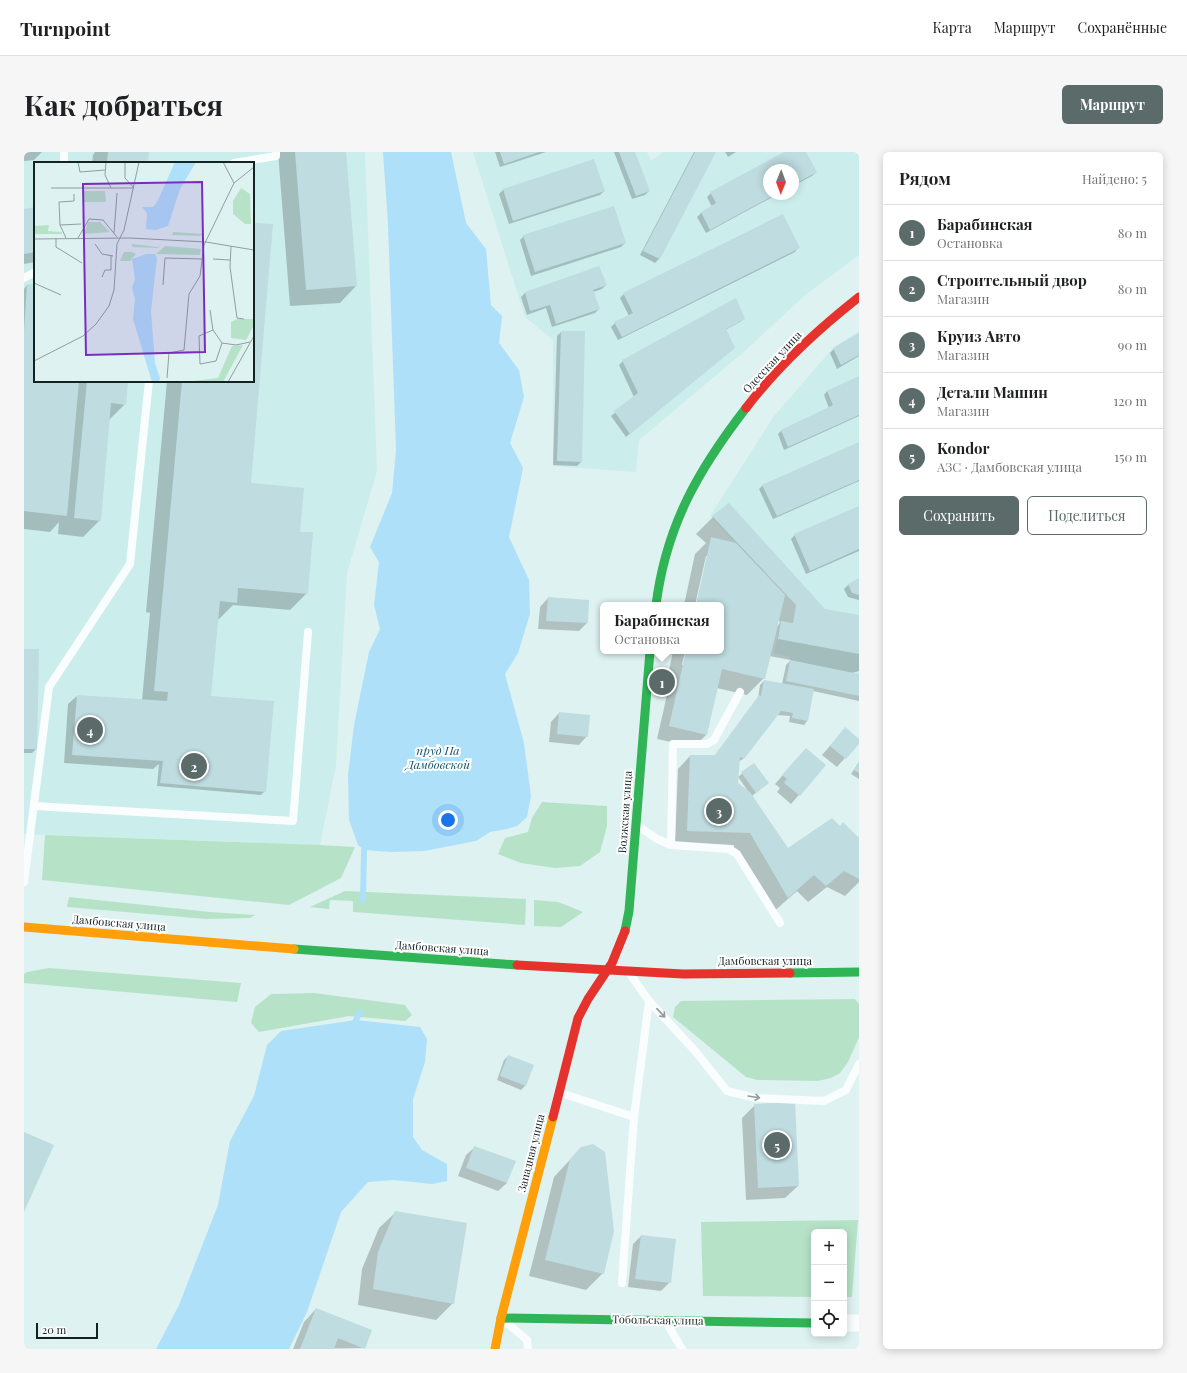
<!DOCTYPE html>
<html lang="ru">
<meta charset="utf-8">
<style>
:root{--surface:#fff;--page:#f6f6f6;--text:#202124;--muted:#757577;--line:#e0e0e0;--accent:#5b6b6a}
body{margin:0;font-family:"Playfair Display",serif;background:var(--page);color:var(--text)}
.controls{position:absolute;right:12px;bottom:12px;display:grid;overflow:hidden;border-radius:6px;box-shadow:0 2px 10px #0003}
.controls button{width:36px;height:36px;display:grid;place-items:center;padding:0;border:0;border-bottom:1px solid var(--line);background:var(--surface);color:var(--text);font:20px sans-serif}
.compass{position:absolute;left:739px;top:12px;width:36px;height:36px;border-radius:50%;background:var(--surface);box-shadow:0 2px 10px #0003;rotate:181deg}
.scale{position:absolute;left:12px;bottom:10px;width:62px;box-sizing:border-box;padding-left:4px;border:2px solid #152222;border-top:0;font-size:11px;line-height:14px;white-space:nowrap;color:#152222;-webkit-text-stroke:3px #fff;paint-order:stroke}
.you{position:absolute;left:424px;top:668px;width:14px;height:14px;margin:-10px;border:3px solid #fff;border-radius:50%;background:#1a73e8;box-shadow:0 0 0 6px #1a73e833}
.badge{display:grid;place-items:center;width:26px;height:26px;border-radius:50%;background:var(--accent);color:#fff;font-size:13px;font-weight:700}
.pin{position:absolute;translate:-50% -50%;border:2px solid #fff;box-shadow:0 1px 4px #0006}
.popup{position:absolute;left:576px;top:450px;width:124px;height:52px;box-sizing:border-box;display:grid;place-content:center;border-radius:6px;background:var(--surface);filter:drop-shadow(0 1px 3px #0005);font-size:13px;white-space:nowrap;color:var(--muted)}
.popup b{font-size:15px;color:var(--text)}
.popup::after{content:'';position:absolute;left:50%;top:100%;margin-left:-8px;border:8px solid transparent;border-top-color:var(--surface)}
.list{margin:0;padding:0;list-style:none}
h2{display:flex;justify-content:space-between;align-items:center;height:52px;margin:0;padding:0 16px;font-size:17px}
h2 small{font-size:13px;font-weight:400;color:var(--muted)}
.list li{display:grid;grid-template-columns:26px 1fr auto;gap:12px;align-items:center;box-sizing:border-box;height:56px;padding:0 16px;border-top:1px solid var(--line)}
.list b{display:block;font-size:15px;white-space:nowrap}
.list p{margin:0;font-size:13px;white-space:nowrap;color:var(--muted)}
.list em{font-size:13px;font-style:normal;color:var(--muted)}
.actions{display:flex;gap:8px;padding:12px 16px}
.actions a{flex:1;padding:9px 0;border:1px solid var(--accent);border-radius:6px;text-align:center;font-size:14px;color:var(--accent)}
.actions .main{background:var(--accent);color:#fff}
.icon{flex:none;width:22px;height:22px;fill:none;stroke:currentColor;stroke-width:2;stroke-linecap:round;stroke-linejoin:round}
.map{position:relative;flex:none;width:835px;height:1197px;overflow:hidden;border-radius:6px}
header{display:flex;align-items:center;gap:24px;box-sizing:border-box;height:56px;padding:0 20px;background:var(--surface);border-bottom:1px solid var(--line)}
header strong{font-size:19px}
nav{display:flex;gap:22px;margin-inline-start:auto;font-size:14px}
.intro{display:flex;align-items:center;justify-content:space-between;box-sizing:border-box;height:96px;padding:0 24px}
h1{margin:0;font-size:28px}
.button{padding:10px 18px;border-radius:6px;background:var(--accent);color:#fff;font-size:14px;font-weight:700}
main{display:flex;gap:24px;padding:0 24px}
aside{flex:1;background:var(--surface);border-radius:6px;box-shadow:0 2px 10px #0003}
.map>svg:first-child{display:block}
</style>
<header>
<strong>Turnpoint</strong>
<nav><a>Карта</a><a>Маршрут</a><a>Сохранённые</a></nav>
</header>
<div class="intro"><h1>Как добраться</h1><a class="button">Маршрут</a></div>
<main>
<div class="map">
<svg width="835" height="1197" viewBox="0 0 835 1197">
<rect width="100%" height="100%" fill="#def2f1"/>
<g fill="#cbedec" fill-rule="evenodd">
<path d="M0,0H341L353,319L323,421L312,613L296,693L0,682ZM11,11H229V229H11Z"/>
<path d="M449,0H623L627,9L639,0H835V103L780,144L722,198L615,288L612,320L529,314V188L501,165ZM745,18H769V42H745Z"/>
<polygon points="835,179 835,544 762,529 766,505 750,501 757,469 769,471 772,453 686,364 750,264 809,196"/>
</g>
<g fill="#b6e3c7">
<polygon points="518,650 583,654 583,674 576,700 556,714 531,716 497,711 474,702 481,686 504,680 508,666"/>
<polygon points="21,683 296,693 331,695 317,726 265,753 18,728"/>
<polygon points="321,739 502,747 501,773 329,760 329,749 306,748 305,757 286,755"/>
<polygon points="45,745 186,760 231,763 226,766 182,767 43,755"/>
<polygon points="510,748 534,750 559,760 537,775 510,774"/>
<polygon points="25,816 217,831 213,850 0,831 0,822 3,820"/>
<polygon points="290,841 381,853 388,863 381,869 325,864 235,880 227,871 231,855 247,842"/>
<polygon points="831,847 835,852 835,885 824,910 816,921 807,926 794,929 733,928 722,925 649,865 651,855 657,849"/>
<polygon points="834,1068 828,1145 820,1145 820,1080 790,1080 790,1145 679,1144 677,1070"/>
</g>
<g fill="#aee0f9">
<polygon points="359,0 427,0 442,71 462,97 467,153 478,164 475,191 495,218 500,245 486,291 499,316 485,385 505,428 506,462 494,501 481,522 500,591 507,644 503,665 493,674 483,677 466,680 452,689 400,699 367,700 340,698 334,693 325,668 324,623 330,573 345,500 356,477 350,453 355,410 346,395 368,341 372,298 364,72"/>
<polygon points="332,868 396,875 403,887 401,910 389,947 389,985 398,998 423,1012 423,1029 408,1032 370,1028 344,1030 317,1060 283,1160 265,1197 132,1197 155,1153 194,1053 206,989 230,944 243,893 257,879"/>
</g>
<g fill="#0003" fill-rule="evenodd">
<polygon points="0,0 18,0 10,8 0,9"/>
<polygon points="71,0 124,0 123,11 68,11 69,3"/>
<polygon points="254,0 321,0 332,134 316,151 266,154"/>
<polygon points="471,0 522,0 476,15"/>
<polygon points="590,0 610,0 625,39 621,43 608,47"/>
<polygon points="670,0 691,0 635,107 631,111 616,103"/>
<polygon points="701,0 712,0 704,5"/>
<polygon points="762,0 781,0 792,20 788,24 769,34 769,18 745,18 745,42 754,42 682,81 673,65 677,61 688,55 683,45 687,41"/>
<polygon points="570,9 580,39 576,43 485,72 475,42 479,38"/>
<polygon points="11,56 11,110 0,112 0,58"/>
<polygon points="229,72 248,73 226,332 283,441 266,458 209,453 195,467 193,467 186,544 241,639 237,643 133,634 135,612 129,617 40,611 44,552 53,544 118,548 126,461 122,460 143,229 229,229"/>
<polygon points="500,84 601,91 597,95 507,124 496,88"/>
<polygon points="774,96 771,100 594,188 587,175 591,171 605,164 596,146 600,142"/>
<polygon points="574,116 582,133 578,137 569,140 575,157 571,161 528,175 522,156 503,163 497,145 501,141"/>
<polygon points="11,131 11,229 103,229 101,252 84,269 76,368 59,385 34,382 35,370 26,380 0,377 0,137 3,133 8,134"/>
<polygon points="720,166 716,170 701,178 705,200 602,285 587,264 610,245 595,213 599,209"/>
<polygon points="537,180 557,310 553,314 529,313 533,184"/>
<polygon points="835,183 835,204 813,217 806,201 810,197"/>
<polygon points="835,225 835,264 760,298 754,282 758,278 805,256 800,243 803,239"/>
<polygon points="835,291 835,329 749,367 735,337 739,333"/>
<path d="M705,352L801,458L835,464V519L828,521L835,523V549L789,539L783,569L780,573L765,570L766,564L753,563L719,607L714,610L713,632L724,639L714,625L730,612L744,631L728,644L764,697L807,667L816,675L819,672L834,687L835,685V730L821,744L803,735L784,750L773,739L747,762L710,698V693L651,691L654,617L666,604L690,605L734,546L736,533L740,529L758,532L762,513L767,508L745,504L740,526L723,543L693,536L682,583L670,595L633,587L647,525L644,524L649,499H661L658,513H660L663,499H697V453H673L684,404H682L671,453H660L671,402L682,391L672,382L689,365ZM754,468L756,470L755,472L752,476Z"/>
<polygon points="835,355 835,399 782,422 767,387 771,383"/>
<polygon points="835,428 835,448 824,445 820,437 824,433"/>
<polygon points="524,446 563,471 555,479 514,477 516,455"/>
<polygon points="0,498 12,597 8,601 0,601"/>
<polygon points="535,561 563,584 555,593 525,590 527,570"/>
<polygon points="821,577 835,589 835,590 813,615 798,603"/>
<polygon points="782,597 801,613 767,652 753,640 756,636 751,632"/>
<polygon points="835,610 835,627 827,622"/>
<polygon points="484,904 509,914 501,934 497,938 473,928 480,908"/>
<polygon points="731,953 774,1034 761,1046 722,1048 718,966"/>
<polygon points="451,995 483,1031 474,1039 434,1024 442,1003"/>
<polygon points="557,996 579,1121 562,1138 505,1124 530,1025"/>
<polygon points="372,1060 429,1151 412,1168 334,1153 338,1117 355,1076"/>
<polygon points="617,1084 646,1130 637,1139 604,1135 609,1092"/>
<polygon points="292,1157 340,1196 269,1197 280,1170"/>
</g>
<g fill="none" stroke-linecap="round" stroke-linejoin="round">
<g stroke="#aee0f9" stroke-width="6">
<polyline points="339,748 340,698"/>
<polyline points="332,868 336,860"/>
</g>
</g>
<g fill="#bfdce0">
<polygon points="84,0 125,0 124,11 83,11"/>
<polygon points="271,0 322,0 333,134 282,138"/>
<polygon points="476,0 515,0 480,12"/>
<polygon points="595,0 611,0 626,39 612,44"/>
<polygon points="671,0 692,0 636,107 619,99"/>
<polygon points="760,0 782,0 793,20 769,33 769,18 745,18 745,42 752,42 686,78 677,60 692,51 686,40"/>
<polygon points="570,7 581,39 489,69 479,37"/>
<polygon points="590,54 602,91 511,120 499,83"/>
<polygon points="11,55 11,100 0,102 0,57"/>
<polygon points="759,62 776,96 598,185 590,170 609,161 599,141"/>
<polygon points="229,71 249,72 227,331 280,336 276,380 289,380 284,442 214,436 213,451 196,449 187,544 250,549 242,640 136,631 139,609 48,603 53,543 143,549 144,540 130,539 158,229 229,229"/>
<polygon points="575,114 583,133 569,138 576,157 532,172 526,153 506,159 501,140"/>
<polygon points="3,132 11,133 11,229 55,229 43,364 0,359 0,179"/>
<polygon points="712,146 721,167 702,177 711,196 606,282 590,259 614,241 598,208"/>
<polygon points="537,179 561,179 558,310 533,309"/>
<polygon points="835,181 835,203 817,213 809,196"/>
<polygon points="835,224 835,263 764,295 757,278 809,253 803,239"/>
<polygon points="63,229 104,229 102,253 87,251 77,369 50,366"/>
<polygon points="835,290 835,328 753,364 738,333"/>
<polygon points="705,351 801,457 835,463 835,502 754,487 757,469 769,471 772,453 688,364"/>
<polygon points="835,354 835,397 786,419 770,382"/>
<polygon points="687,385 712,391 761,443 741,527 698,517 683,583 645,574 662,499 697,499 697,453 672,453"/>
<polygon points="835,426 835,443 828,441 824,432"/>
<polygon points="524,445 565,448 564,471 522,469"/>
<polygon points="0,497 15,497 13,597 0,597"/>
<polygon points="766,508 835,522 835,544 762,529"/>
<polygon points="740,528 790,537 784,569 768,566 769,561 757,559 720,607 716,605 714,631 726,640 764,696 808,666 816,674 819,670 834,685 835,684 835,727 820,719 802,734 790,723 764,746 726,681 663,679 666,603 691,603 735,543 737,544"/>
<polygon points="535,560 566,563 564,585 533,582"/>
<polygon points="821,575 835,587 835,592 822,607 806,594"/>
<polygon points="782,596 802,613 776,644 760,631 763,627 758,623"/>
<polygon points="730,611 745,631 732,641 717,620"/>
<polygon points="835,611 835,621 830,618"/>
<polygon points="484,903 510,913 502,934 476,924"/>
<polygon points="771,950 775,1034 734,1036 730,952"/>
<polygon points="0,980 30,993 0,1060"/>
<polygon points="569,992 581,1000 590,1079 580,1122 521,1108 546,1007 557,995"/>
<polygon points="450,994 492,1009 483,1031 442,1016"/>
<polygon points="371,1059 443,1071 430,1152 349,1137 354,1100"/>
<polygon points="617,1083 652,1087 647,1131 611,1127"/>
<polygon points="292,1156 348,1178 341,1197 314,1186 310,1197 276,1197"/>
</g>
<g fill="none" stroke-linecap="round" stroke-linejoin="round">
<g stroke="#fafdfd" stroke-width="8">
<polyline points="40,0 40,11"/>
<polyline points="210,11 252,4 252,0"/>
<polyline points="0,126 11,120"/>
<polyline points="10,654 269,669 284,480"/>
<polyline points="614,674 633,687 647,693 705,697 713,702 756,771"/>
<polyline points="647,693 649,592 683,592 690,588 716,540"/>
<polyline points="0,730 25,535 106,412 125,229"/>
<polyline points="606,822 625,849 672,900 703,939 732,946 800,949 822,938 835,912"/>
<polyline points="537,941 610,965"/>
<polyline points="598,1131 610,965 625,849"/>
<polyline points="642,1170 658,1197"/>
<polyline points="483,1171 503,1188 504,1197"/>
</g>
<polyline stroke="#fafdfd" stroke-width="17" points="820,1171 835,1171"/>
<g stroke="#30b455" stroke-width="9">
<path d="M632,453C642,374 674,318 722,256"/>
<polyline points="601,779 605,759 626,499"/>
<polyline points="270,797 493,813"/>
<polyline points="766,821 835,820"/>
<polyline points="477,1166 790,1171"/>
</g>
<g stroke="#ff9f0a" stroke-width="9">
<polyline points="0,775 270,797"/>
<polyline points="471,1197 477,1166 529,965"/>
</g>
<g stroke="#e5322d" stroke-width="9">
<path d="M722,256C754,214 793,178 835,145"/>
<polyline points="493,813 659,822 766,821"/>
<polyline points="529,965 554,866 564,847 588,811 601,779"/>
</g>
</g>
<defs><path id="oneway-shaft" d="M-6 0H5M1.5-3L5.5 0L1.5 3" fill="none" stroke-width="1.6" stroke-linecap="round" stroke-linejoin="round"/></defs>
<g stroke="#939a9a">
<use href="#oneway-shaft" transform="translate(637 861) rotate(47)"/>
<use href="#oneway-shaft" transform="translate(730 945) rotate(9)"/>
</g>
<g text-anchor="middle" stroke-width="4" stroke-linejoin="round" paint-order="stroke">
<g font-size="11" fill="#152222" stroke="#fff">
<text transform="translate(748 210) rotate(-47)" y="4">Одесская улица</text>
<text transform="translate(601 660) rotate(-86)" y="4">Волжская улица</text>
<text transform="translate(95 771) rotate(5)" y="4">Дамбовская улица</text>
<text transform="translate(418 796) rotate(4)" y="4">Дамбовская улица</text>
<text x="741" y="813">Дамбовская улица</text>
<text transform="translate(507 1001) rotate(-76)" y="4">Западная улица</text>
<text transform="translate(634 1168) rotate(1)" y="4">Тобольская улица</text>
</g>
<g font-size="12" font-style="italic" fill="#165573" stroke="#fff">
<text x="414" y="603">пруд На<tspan x="414" dy="14">Дамбовской</tspan></text>
</g>
</g>
<g transform="translate(10 10)">
<rect width="220" height="220" fill="#def2f1"/>
<path d="M207,26L216,32L217,62H211L199,52V39ZM50,29H71L72,40H49ZM54,60H66L76,70L50,72ZM15,63L14,69L28,70V72H0V64ZM139,70L170,72L165,74L138,73ZM98,82L123,85L128,84L123,86L98,85ZM131,84L167,87L166,93L122,92ZM90,90H98L102,92L96,99H86ZM203,157H220V163L212,178L197,176V160ZM209,183L189,220H151L184,216L198,184Z" fill="#b6e3c7"/>
<path d="M141,0H162L146,27L134,64L122,68L112,67L113,51L108,45H119L123,40ZM112,92H121L123,96L117,149L121,201L126,216L125,220H118L99,157L101,137L98,126L101,117L98,97Z" fill="#aee0f9"/>
<path fill="none" stroke="#8e9f9e" stroke-width="1" d="M44,0L46,10L71,8M72,0L71,13L77,26M91,0V16L100,26M189,0L200,21M17,26H100M26,63L47,62M80,71L83,31M22,76V85L48,101M32,76L26,63L25,40L40,39V32M44,76L55,57L69,58L83,75M0,77L96,76L172,80L220,88M61,82L68,92L79,94M197,84L196,105L203,156L210,157M179,97L196,98M68,115L71,108H77V93M0,121L27,133M129,123L131,96L168,97M176,148L179,168L188,181L202,183L216,180M179,168L165,174L166,202L182,199L188,181M0,199L49,174L62,162L75,144L80,128L83,82L90,68L105,0M133,216L135,191L150,188L155,132L166,114L170,83L200,21L220,5M194,220L220,174"/>
<path fill="#7b2cbf" fill-opacity="0.15" stroke="#7b2cbf" stroke-width="2" d="M168,20L171,190L52,193L49,22Z"/>
<rect width="220" height="220" fill="none" stroke="#152222" stroke-width="2"/>
</g>
</svg>
<div class="controls">
<button>+</button>
<button>−</button>
<button><svg class="icon" aria-label="locate" viewBox="0 0 24 24"><circle cx="12" cy="12" r="6"/><path d="M12 2v4M12 18v4M2 12h4M18 12h4"/></svg></button>
</div>
<svg class="compass" viewBox="-18 -18 36 36"><path d="M0-13l5 13h-10z" fill="#e53935"/><path d="M0 13l5-13h-10z" fill="#757577"/></svg>
<div class="scale">20 m</div>
<div class="you"></div>
<div class="pin badge" style="left:638px;top:530px">1</div>
<div class="popup"><b>Барабинская</b>Остановка</div>
<div class="pin badge" style="left:170px;top:614px">2</div>
<div class="pin badge" style="left:695px;top:659px">3</div>
<div class="pin badge" style="left:66px;top:578px">4</div>
<div class="pin badge" style="left:753px;top:993px">5</div>
</div>
<aside>
<h2>Рядом<small>Найдено: 5</small></h2>
<ul class="list">
<li><span class="badge">1</span><div><b>Барабинская</b><p>Остановка</p></div><em>80 m</em></li>
<li><span class="badge">2</span><div><b>Строительный двор</b><p>Магазин</p></div><em>80 m</em></li>
<li><span class="badge">3</span><div><b>Круиз Авто</b><p>Магазин</p></div><em>90 m</em></li>
<li><span class="badge">4</span><div><b>Детали Машин</b><p>Магазин</p></div><em>120 m</em></li>
<li><span class="badge">5</span><div><b>Kondor</b><p>АЗС · Дамбовская улица</p></div><em>150 m</em></li>
</ul>
<div class="actions"><a class="main">Сохранить</a><a>Поделиться</a></div>
</aside>
</main>
